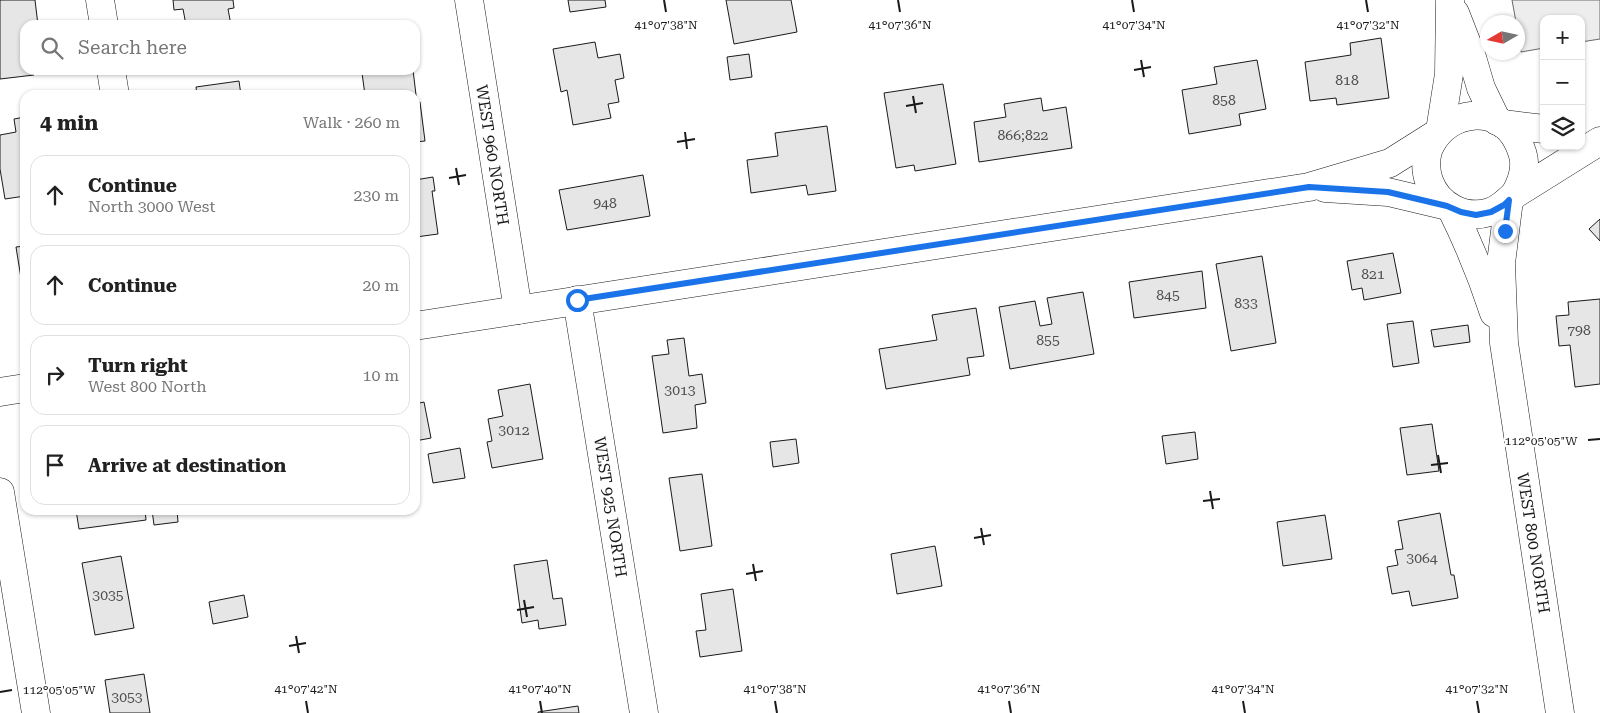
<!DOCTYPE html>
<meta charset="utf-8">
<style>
:root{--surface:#fff;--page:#f6f6f6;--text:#222;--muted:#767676;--line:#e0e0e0}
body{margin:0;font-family:"Roboto Serif",serif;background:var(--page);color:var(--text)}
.controls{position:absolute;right:15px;top:15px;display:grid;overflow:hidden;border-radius:10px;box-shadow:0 1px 4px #0004}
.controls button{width:45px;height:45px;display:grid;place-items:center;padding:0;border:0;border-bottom:1px solid var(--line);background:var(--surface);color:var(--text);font:25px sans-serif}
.compass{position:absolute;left:1480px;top:15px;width:45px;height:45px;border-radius:50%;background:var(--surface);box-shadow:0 1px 4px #0004;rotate:261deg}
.stop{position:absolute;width:15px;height:15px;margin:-11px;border:4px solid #1a73e8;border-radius:50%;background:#fff}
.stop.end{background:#1a73e8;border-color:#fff;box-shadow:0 1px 5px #0008}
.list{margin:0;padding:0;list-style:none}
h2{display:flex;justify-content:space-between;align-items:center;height:65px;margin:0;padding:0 20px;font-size:21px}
h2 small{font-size:16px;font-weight:400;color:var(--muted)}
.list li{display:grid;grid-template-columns:32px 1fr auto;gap:15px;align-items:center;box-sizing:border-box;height:80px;margin:0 10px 10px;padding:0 10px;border:1px solid var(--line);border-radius:15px}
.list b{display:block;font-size:19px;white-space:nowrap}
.list p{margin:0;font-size:16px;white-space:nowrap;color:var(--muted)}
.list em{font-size:16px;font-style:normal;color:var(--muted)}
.icon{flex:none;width:28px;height:28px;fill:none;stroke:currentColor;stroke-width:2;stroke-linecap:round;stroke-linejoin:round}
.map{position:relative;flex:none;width:1600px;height:713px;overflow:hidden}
.search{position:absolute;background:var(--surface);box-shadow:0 1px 4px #0004;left:20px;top:20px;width:400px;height:55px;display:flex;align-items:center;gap:12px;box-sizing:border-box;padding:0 18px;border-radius:15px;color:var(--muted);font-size:19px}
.panel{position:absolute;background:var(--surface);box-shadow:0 1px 4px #0004;left:20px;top:90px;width:400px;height:425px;border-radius:15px}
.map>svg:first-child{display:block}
</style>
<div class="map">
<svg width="1600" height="713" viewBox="0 0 1600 713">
<rect width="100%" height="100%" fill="#fff"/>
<polygon fill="#ededed" stroke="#6a6a6a" points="1512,0 1600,0 1600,39 1581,42 1581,19 1544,19 1544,48 1521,52 1518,22 1516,22"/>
<g fill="#e6e6e6" stroke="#1a1a1a">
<polygon points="0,0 35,0 38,25 25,25 25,70 33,70 34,75 0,79"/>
<polygon points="173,0 233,0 234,8 228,9 231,25 186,25 183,9 174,10"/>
<polygon points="568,0 605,0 606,7 570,12"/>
<polygon points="726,0 791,0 797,32 734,44"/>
<polygon points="1381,38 1389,98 1337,105 1336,98 1310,101 1305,62 1351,55 1350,43"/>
<polygon points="595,42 598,58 620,54 624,78 615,80 619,102 608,104 611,118 573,125 567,90 561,92 553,49"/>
<polygon points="749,54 752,77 730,80 727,57"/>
<polygon points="1257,60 1266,109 1239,114 1241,125 1189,134 1182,90 1217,84 1214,67"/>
<polygon points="384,70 413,70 417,103 420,102 425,141 415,142 415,95 365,95 362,73"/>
<polygon points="239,81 241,95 197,95 196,87"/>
<polygon points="943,84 956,164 915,171 914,165 896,168 884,93"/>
<polygon points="1041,98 1043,111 1066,107 1072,148 979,162 974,122 1006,117 1004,104"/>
<polygon points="25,117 25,196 5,199 0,169 0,135 16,132 14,119"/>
<polygon points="827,126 836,191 808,195 806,185 751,193 747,160 778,156 775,133"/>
<polygon points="643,175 650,216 567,230 559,190"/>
<polygon points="433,177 435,191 432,191 438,234 416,237 419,255 415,255 415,180"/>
<polygon points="1600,219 1600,241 1589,229"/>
<polygon points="25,246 25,303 16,247"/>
<polygon points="1393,253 1401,293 1364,300 1362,288 1352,290 1347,261"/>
<polygon points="1262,256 1276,343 1231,351 1216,264"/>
<polygon points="1202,271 1206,308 1134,318 1129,282"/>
<polygon points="1083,292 1094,354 1010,369 999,307 1035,301 1040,326 1052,324 1047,298"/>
<polygon points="1600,299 1600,384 1575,387 1570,345 1559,346 1556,316 1569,315 1568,302"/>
<polygon points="976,308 984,356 967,358 970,375 886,389 879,349 937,340 932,315"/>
<polygon points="1413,321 1419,363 1393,367 1387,324"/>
<polygon points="1468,325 1470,342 1434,347 1431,330"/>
<polygon points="684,338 689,376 702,374 706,403 695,405 697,428 663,433 652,356 669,354 667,340"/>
<polygon points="530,384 543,459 492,468 487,442 492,441 488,419 503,416 498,390"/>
<polygon points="424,402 431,438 415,441 415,404"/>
<polygon points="1432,424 1439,471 1407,475 1400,428"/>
<polygon points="1195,432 1198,459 1166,464 1162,436"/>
<polygon points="796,439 799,463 773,467 770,442"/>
<polygon points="460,448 465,478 433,483 428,454"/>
<polygon points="702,474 712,546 680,551 669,478"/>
<polygon points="76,510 145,510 146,520 79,529"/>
<polygon points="152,510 177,510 178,522 154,525"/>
<polygon points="1440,513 1451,575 1454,575 1458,598 1412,606 1409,591 1392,594 1387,567 1398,565 1395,550 1403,549 1398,521"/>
<polygon points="1325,515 1332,559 1283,566 1277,522"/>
<polygon points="935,546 942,586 897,594 891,554"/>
<polygon points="121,556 134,628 95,635 82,563"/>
<polygon points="547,560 553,599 562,598 566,625 539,629 538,620 522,623 514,565"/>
<polygon points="733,589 742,651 700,657 696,631 706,630 701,594"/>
<polygon points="244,595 248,617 213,624 209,602"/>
<polygon points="144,674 150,713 110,713 105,680"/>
<polygon points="578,706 579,713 538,713 538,712"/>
</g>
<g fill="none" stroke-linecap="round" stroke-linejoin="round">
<g stroke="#1a1a1a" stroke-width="29">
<g id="minor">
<polyline points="100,0 104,25"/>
<polyline points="469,0 518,310"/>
<polyline points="1455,13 1471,54 1481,88 1497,121"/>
<polyline points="111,70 115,95"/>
<polyline points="1440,131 1449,74 1450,1"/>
<polyline points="1509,200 1501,263 1504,343 1560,713"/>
<path d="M1451,208C1468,242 1482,276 1494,313"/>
<polyline points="577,300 644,713"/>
<polyline points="0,492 36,713"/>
</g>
</g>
<g stroke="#1a1a1a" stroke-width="29">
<g id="major">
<polyline points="1503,124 1544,129"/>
<polyline points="1325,188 1388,192 1447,206"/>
<path d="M1515,194C1520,185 1524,176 1524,166C1525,157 1521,148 1517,140C1497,104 1449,110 1431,144C1425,154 1425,170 1429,181C1438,206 1465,220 1490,212C1500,209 1507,202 1515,194L1600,141"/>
<polyline points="415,326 1309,187 1390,163 1436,134"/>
<polyline points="0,392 25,388"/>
</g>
</g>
<use href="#minor" stroke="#fff" stroke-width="28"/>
<use href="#major" stroke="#fff" stroke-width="28"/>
</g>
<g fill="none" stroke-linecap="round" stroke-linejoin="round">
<polyline stroke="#1a73e8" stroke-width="6" points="577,300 1309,187 1388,192 1447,206 1461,212 1476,215 1491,212 1504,205 1509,200 1505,231"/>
</g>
<path fill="none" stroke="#1a1a1a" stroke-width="2" d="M664,0L666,12M898,0L900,12M1132,0L1134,12M1366,0L1368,12M1141,60L1144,77M1134,70L1151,67M913,96L916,113M906,106L923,103M685,132L687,149M677,142L695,139M456,168L459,185M449,178L466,175M1588,440L1600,439M1438,455L1441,473M1431,465L1448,463M1210,491L1213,509M1203,501L1220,499M981,528L984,545M974,538L991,535M753,564L756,581M746,574L763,571M524,600L527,617M517,610L534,607M296,636L299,653M289,646L306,643M0,692L12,690M306,701L308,713M540,701L542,713M775,701L777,713M1009,701L1011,713M1243,701L1245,713M1477,701L1479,713"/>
<g text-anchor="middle" stroke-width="4" stroke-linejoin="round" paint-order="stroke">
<g font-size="14" fill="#4d4d4d">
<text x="1347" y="85">818</text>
<text x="1224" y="105">858</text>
<text x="1023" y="140">866;822</text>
<text x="605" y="208">948</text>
<text x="1373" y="279">821</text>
<text x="1168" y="300">845</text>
<text x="1246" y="308">833</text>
<text x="1579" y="335">798</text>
<text x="1048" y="345">855</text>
<text x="680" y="395">3013</text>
<text x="514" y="435">3012</text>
<text x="1422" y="563">3064</text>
<text x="108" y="600">3035</text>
<text x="127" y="702">3053</text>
</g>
<g font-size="16" fill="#1a1a1a" stroke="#fff">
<text transform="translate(493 155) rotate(81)" y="6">WEST 960 NORTH</text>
<text transform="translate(611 507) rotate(81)" y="6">WEST 925 NORTH</text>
<text transform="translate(1534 543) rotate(81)" y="6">WEST 800 NORTH</text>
</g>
</g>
<g font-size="12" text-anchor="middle" fill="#1a1a1a" stroke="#fff" stroke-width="4" stroke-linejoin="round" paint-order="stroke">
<text x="666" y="29">41°07'38"N</text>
<text x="900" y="29">41°07'36"N</text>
<text x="1134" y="29">41°07'34"N</text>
<text x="1368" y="29">41°07'32"N</text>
<text x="1541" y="445">112°05'05"W</text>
<text x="306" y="693">41°07'42"N</text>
<text x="540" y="693">41°07'40"N</text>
<text x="775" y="693">41°07'38"N</text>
<text x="1009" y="693">41°07'36"N</text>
<text x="1243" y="693">41°07'34"N</text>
<text x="1477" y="693">41°07'32"N</text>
<text x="59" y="694">112°05'05"W</text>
</g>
</svg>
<div class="controls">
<button>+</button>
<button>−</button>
<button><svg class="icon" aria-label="layers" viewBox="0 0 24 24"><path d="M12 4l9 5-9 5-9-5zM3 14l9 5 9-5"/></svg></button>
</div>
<svg class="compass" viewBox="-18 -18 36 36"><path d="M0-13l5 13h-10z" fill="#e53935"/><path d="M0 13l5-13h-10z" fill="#767676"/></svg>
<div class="stop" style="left:577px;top:300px"></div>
<div class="stop end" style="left:1505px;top:231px"></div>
<div class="search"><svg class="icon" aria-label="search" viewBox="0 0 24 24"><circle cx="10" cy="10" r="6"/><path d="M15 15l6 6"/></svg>Search here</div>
<section class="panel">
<h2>4 min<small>Walk · 260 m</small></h2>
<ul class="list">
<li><svg class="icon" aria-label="ahead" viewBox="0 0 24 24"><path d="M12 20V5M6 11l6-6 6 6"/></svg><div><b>Continue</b><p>North 3000 West</p></div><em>230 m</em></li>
<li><svg class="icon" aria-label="ahead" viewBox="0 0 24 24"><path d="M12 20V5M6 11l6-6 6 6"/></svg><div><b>Continue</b></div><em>20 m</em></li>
<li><svg class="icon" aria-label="right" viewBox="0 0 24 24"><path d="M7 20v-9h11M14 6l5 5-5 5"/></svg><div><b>Turn right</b><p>West 800 North</p></div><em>10 m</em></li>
<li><svg class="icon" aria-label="arrive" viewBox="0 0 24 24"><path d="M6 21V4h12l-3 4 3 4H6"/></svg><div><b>Arrive at destination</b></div></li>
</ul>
</section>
</div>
